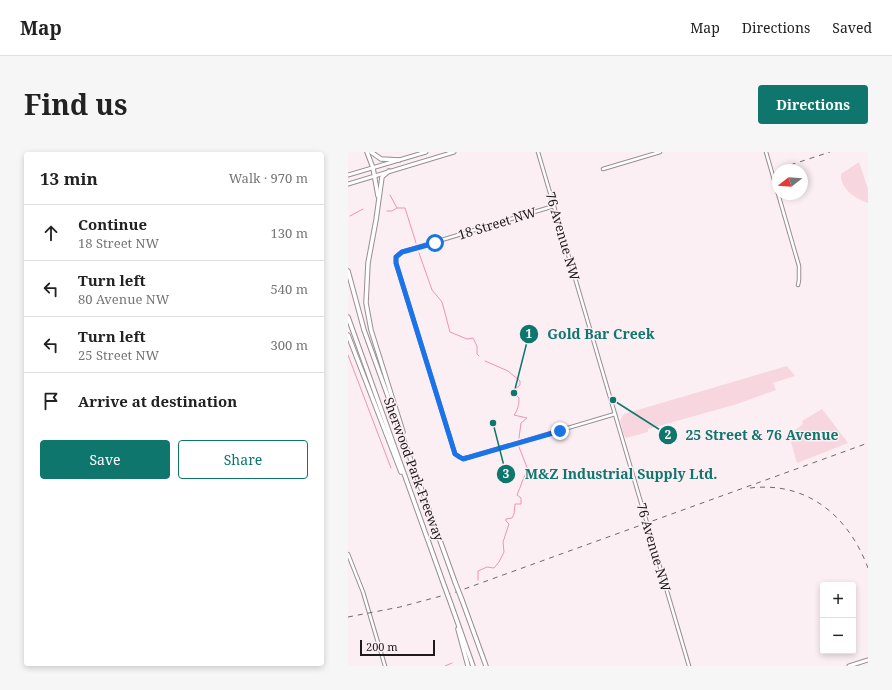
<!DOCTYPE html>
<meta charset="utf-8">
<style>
:root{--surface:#fff;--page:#f6f6f6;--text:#222;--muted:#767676;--line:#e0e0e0;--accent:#0f766e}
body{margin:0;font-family:"Noto Serif",serif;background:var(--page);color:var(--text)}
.controls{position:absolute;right:12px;bottom:12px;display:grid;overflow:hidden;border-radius:4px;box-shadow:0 2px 6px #0003}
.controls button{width:36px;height:36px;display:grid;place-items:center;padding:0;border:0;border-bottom:1px solid var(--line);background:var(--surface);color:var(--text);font:20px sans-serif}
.compass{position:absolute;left:424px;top:12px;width:36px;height:36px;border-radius:50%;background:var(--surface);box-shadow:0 2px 6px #0003;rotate:253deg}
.scale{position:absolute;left:12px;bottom:10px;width:75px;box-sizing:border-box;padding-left:4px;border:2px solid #1e1a1b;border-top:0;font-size:11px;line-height:14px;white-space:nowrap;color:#1e1a1b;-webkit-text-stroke:3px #fceff3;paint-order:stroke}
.stop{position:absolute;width:12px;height:12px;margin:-9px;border:3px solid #1a73e8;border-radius:50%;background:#fff}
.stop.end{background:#1a73e8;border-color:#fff;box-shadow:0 1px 4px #0008}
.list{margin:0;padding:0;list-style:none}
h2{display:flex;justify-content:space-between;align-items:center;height:52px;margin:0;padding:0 16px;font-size:17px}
h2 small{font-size:13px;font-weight:400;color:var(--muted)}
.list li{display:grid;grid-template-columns:26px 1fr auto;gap:12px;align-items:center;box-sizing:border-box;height:56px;padding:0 16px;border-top:1px solid var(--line)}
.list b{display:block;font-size:15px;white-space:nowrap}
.list p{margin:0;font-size:13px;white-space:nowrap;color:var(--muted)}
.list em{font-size:13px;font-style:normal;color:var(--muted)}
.actions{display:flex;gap:8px;padding:12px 16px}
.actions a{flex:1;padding:9px 0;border:1px solid var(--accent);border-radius:4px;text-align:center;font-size:14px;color:var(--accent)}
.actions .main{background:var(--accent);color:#fff}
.icon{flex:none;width:22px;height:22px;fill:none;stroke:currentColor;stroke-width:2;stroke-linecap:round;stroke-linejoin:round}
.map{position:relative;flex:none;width:520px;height:514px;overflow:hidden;border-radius:4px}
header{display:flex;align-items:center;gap:24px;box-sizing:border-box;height:56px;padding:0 20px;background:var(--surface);border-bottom:1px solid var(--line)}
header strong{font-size:19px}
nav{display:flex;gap:22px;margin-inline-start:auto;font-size:14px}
.intro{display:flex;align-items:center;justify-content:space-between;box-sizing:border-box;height:96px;padding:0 24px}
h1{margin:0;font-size:28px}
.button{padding:10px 18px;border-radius:4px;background:var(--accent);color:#fff;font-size:14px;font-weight:700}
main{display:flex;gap:24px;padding:0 24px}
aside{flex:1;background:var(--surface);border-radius:4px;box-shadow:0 2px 6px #0003}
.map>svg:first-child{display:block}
</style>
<header>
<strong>Map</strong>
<nav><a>Map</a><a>Directions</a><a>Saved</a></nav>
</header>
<div class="intro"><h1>Find us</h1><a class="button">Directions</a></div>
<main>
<aside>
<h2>13 min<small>Walk · 970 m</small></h2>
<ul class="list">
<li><svg class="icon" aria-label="ahead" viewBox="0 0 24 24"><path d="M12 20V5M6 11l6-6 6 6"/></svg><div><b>Continue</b><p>18 Street NW</p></div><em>130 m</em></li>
<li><svg class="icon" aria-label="left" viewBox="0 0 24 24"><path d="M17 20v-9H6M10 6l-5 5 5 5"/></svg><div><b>Turn left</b><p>80 Avenue NW</p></div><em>540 m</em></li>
<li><svg class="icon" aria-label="left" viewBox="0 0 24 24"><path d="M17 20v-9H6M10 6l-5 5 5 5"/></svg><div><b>Turn left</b><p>25 Street NW</p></div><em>300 m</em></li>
<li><svg class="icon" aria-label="arrive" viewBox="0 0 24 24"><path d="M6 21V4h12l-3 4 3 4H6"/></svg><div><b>Arrive at destination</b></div></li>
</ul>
<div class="actions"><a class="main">Save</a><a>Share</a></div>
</aside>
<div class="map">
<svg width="520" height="514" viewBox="0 0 520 514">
<rect width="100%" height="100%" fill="#fceff3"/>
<g fill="#f7d6df">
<path d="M511,10L520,37V51C508,47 492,37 493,22Z"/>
<polygon points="439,214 447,224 425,231 428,238 389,252 300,277 300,280 278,286 276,283 272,268 276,262"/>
<polygon points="474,257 500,291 449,311 441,283 455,272 454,269"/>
</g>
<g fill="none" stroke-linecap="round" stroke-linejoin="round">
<g stroke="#ef93b1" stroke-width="1">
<polyline points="42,43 49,56 57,56 68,91"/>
<polyline points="39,59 44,59 49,56"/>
<polyline points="2,64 15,57"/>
<polyline points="71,101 84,138 94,150 102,180 119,187 125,186 129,194 129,202 131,204"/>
<polyline points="0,203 43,316"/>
<path d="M137,209L160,219L172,229V233L166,238V241L171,246C171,252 170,258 166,263L179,266L173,271L171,286"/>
<path d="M130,428V419L139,415L146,416L151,410L156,400L155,390L161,372L158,369V367L164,366L166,362L167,352H173V346L169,343C173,334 175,325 180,318L171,295"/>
<polyline points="97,514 104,511"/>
</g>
<g stroke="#9a8e91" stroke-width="4.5">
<g id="minor">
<polyline points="190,0 341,514"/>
<polyline points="418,0 451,114 451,128 450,133"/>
<polyline points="255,17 312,0"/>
<path d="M206,54L54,100L48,105V111L107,302C112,307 115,307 122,305L267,262"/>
<polyline points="0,402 15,440 37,514"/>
</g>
</g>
<g stroke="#9a8e91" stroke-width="5">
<g id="major">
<polyline points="0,23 78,0"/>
<polyline points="0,32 106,0"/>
<polyline points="501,514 520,508"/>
</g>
</g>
<g stroke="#9a8e91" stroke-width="5.5">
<g id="highway">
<polyline points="19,0 25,16 30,44"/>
<polyline points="23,0 33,7 51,8"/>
<polyline points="41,19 34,25 28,68 20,111 18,151 23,178 55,280"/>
<polyline points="0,119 16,178 107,430"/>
<polyline points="0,165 96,433"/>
<polyline points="0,183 53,320"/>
<polyline points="114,448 138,514"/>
<polyline points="103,452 125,514"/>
<polyline points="110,477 120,514"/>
</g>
</g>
<use href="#minor" stroke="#fff" stroke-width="2.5"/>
<use href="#major" stroke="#fff" stroke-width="3"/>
<use href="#highway" stroke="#fff" stroke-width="3.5"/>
<g stroke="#70696b" stroke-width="1" stroke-dasharray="5 5" stroke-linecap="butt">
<polyline points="433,16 482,0"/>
<path d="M402,336C460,329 501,365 520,416"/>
<polyline points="0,465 52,455 108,440 520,291"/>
</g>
<g stroke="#9a8e91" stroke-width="5.5" stroke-linecap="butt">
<g id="highway-bridge">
<polyline points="107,430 114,448"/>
<polyline points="96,433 103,452"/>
</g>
</g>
<use href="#highway-bridge" stroke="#fff" stroke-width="3.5"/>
</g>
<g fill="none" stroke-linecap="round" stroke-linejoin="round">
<polyline stroke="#1a73e8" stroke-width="5" points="87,91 54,100 48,105 48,111 107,302 115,307 212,279"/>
</g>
<g text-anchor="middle" stroke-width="3" stroke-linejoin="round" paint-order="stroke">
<g font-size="13" fill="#1e1a1b" stroke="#fceff3">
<text transform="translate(149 71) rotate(-17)" y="5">18 Street NW</text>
<text transform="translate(215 84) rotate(74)" y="5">76 Avenue NW</text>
<text transform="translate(66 317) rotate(70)" y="5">Sherwood Park Freeway</text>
<text transform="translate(306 395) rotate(74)" y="5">76 Avenue NW</text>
</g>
</g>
<path fill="none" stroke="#0f766e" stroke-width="1.5" d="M166 241L181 182M265 248L320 283M145 271L158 322"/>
<g fill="#0f766e" stroke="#fceff3" stroke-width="1.5">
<circle cx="166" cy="241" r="4"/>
<circle cx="265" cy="248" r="4"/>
<circle cx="145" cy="271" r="4"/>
<circle cx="181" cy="182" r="10"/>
<circle cx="320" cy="283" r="10"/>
<circle cx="158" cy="322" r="10"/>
</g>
<g font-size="12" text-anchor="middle" font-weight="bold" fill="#fff">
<text x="181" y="186">1</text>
<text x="320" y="287">2</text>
<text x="158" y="326">3</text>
</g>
<g font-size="14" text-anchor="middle" font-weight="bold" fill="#0f766e" stroke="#fceff3" stroke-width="3" stroke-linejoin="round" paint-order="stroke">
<text x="253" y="187">Gold Bar Creek</text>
<text x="414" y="288">25 Street &amp; 76 Avenue</text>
<text x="273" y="327">M&amp;Z Industrial Supply Ltd.</text>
</g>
</svg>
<div class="controls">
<button>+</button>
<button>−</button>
</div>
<svg class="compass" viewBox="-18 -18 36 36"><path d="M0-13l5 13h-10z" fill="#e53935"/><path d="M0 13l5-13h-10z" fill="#767676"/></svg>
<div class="scale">200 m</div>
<div class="stop" style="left:87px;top:91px"></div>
<div class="stop end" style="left:212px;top:279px"></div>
</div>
</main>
